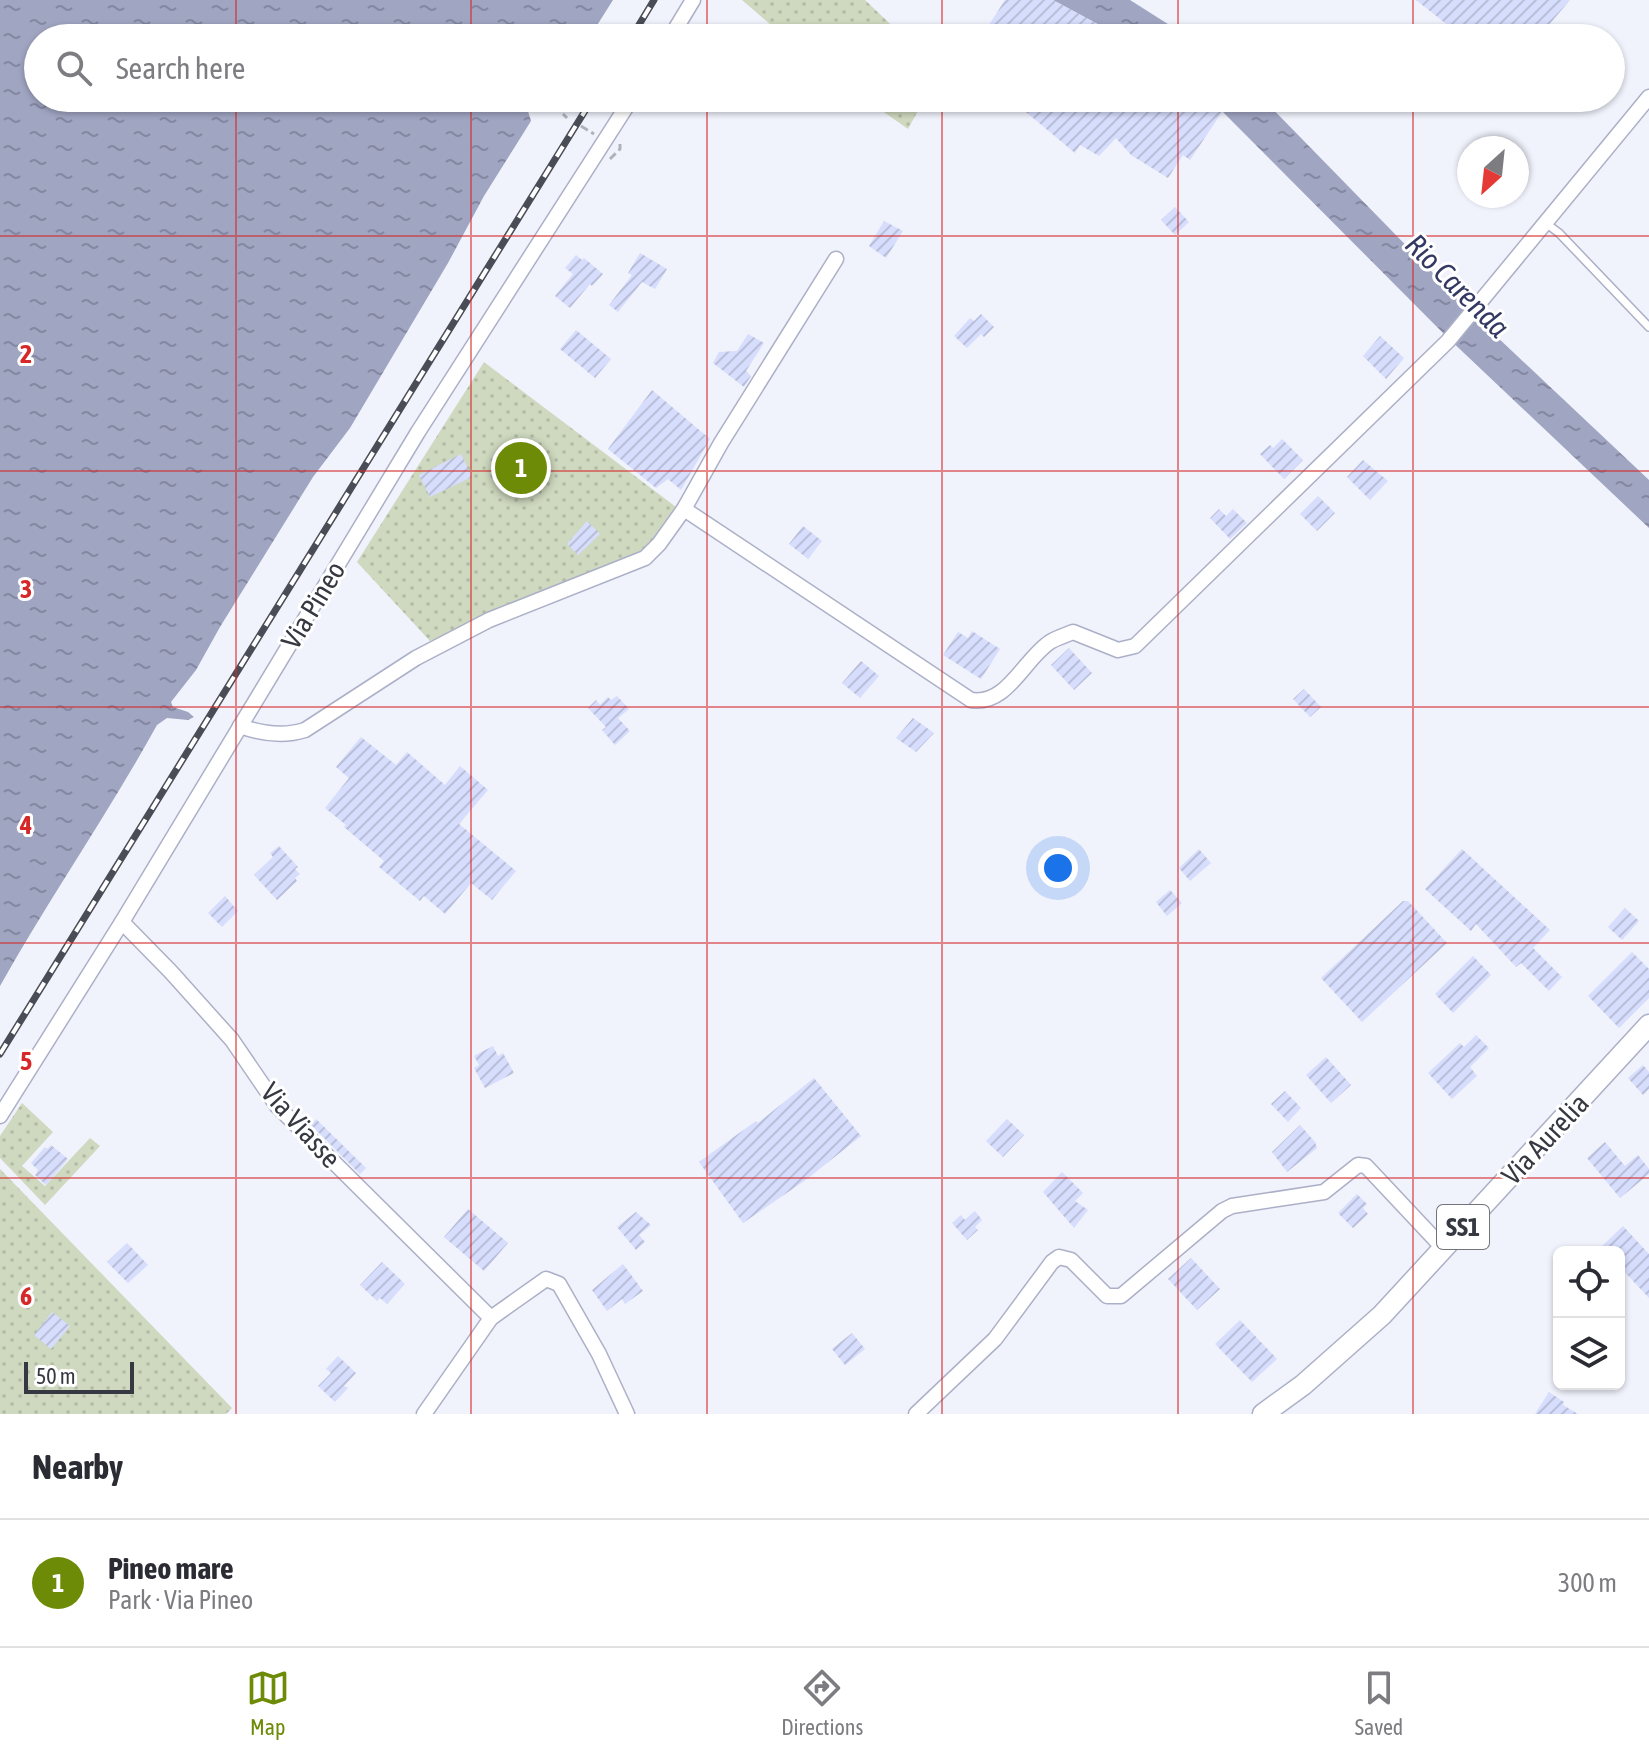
<!DOCTYPE html>
<meta charset="utf-8">
<style>
:root{--surface:#fff;--page:#f7f7f7;--text:#2b2b33;--muted:#7c7c81;--line:#e1e1e2;--accent:#6d8b06}
body{margin:0;font-family:"Asap Condensed",sans-serif;background:var(--page);color:var(--text)}
.controls{position:absolute;right:24px;bottom:24px;display:grid;overflow:hidden;border-radius:12px;box-shadow:0 2px 6px #0004}
.controls button{width:72px;height:72px;display:grid;place-items:center;padding:0;border:0;border-bottom:2px solid var(--line);background:var(--surface);color:var(--text);font:40px sans-serif}
.compass{position:absolute;left:1457px;top:136px;width:72px;height:72px;border-radius:50%;background:var(--surface);box-shadow:0 2px 6px #0004;rotate:207deg}
.scale{position:absolute;left:24px;bottom:20px;width:110px;box-sizing:border-box;padding-left:8px;border:4px solid #373942;border-top:0;font-size:22px;line-height:28px;white-space:nowrap;color:#373942;-webkit-text-stroke:6px #fff;paint-order:stroke}
.you{position:absolute;left:1058px;top:868px;width:28px;height:28px;margin:-20px;border:6px solid #fff;border-radius:50%;background:#1a73e8;box-shadow:0 0 0 12px #1a73e833}
.badge{display:grid;place-items:center;width:52px;height:52px;border-radius:50%;background:var(--accent);color:#fff;font-size:26px;font-weight:700}
.pin{position:absolute;translate:-50% -50%;border:4px solid #fff;box-shadow:0 2px 8px #0006}
.list{margin:0;padding:0;list-style:none}
h2{display:flex;justify-content:space-between;align-items:center;height:104px;margin:0;padding:0 32px;font-size:34px}
h2 small{font-size:26px;font-weight:400;color:var(--muted)}
.list li{display:grid;grid-template-columns:52px 1fr auto;gap:24px;align-items:center;box-sizing:border-box;height:128px;padding:0 32px;border-top:2px solid var(--line)}
.list b{display:block;font-size:30px;white-space:nowrap}
.list p{margin:0;font-size:26px;white-space:nowrap;color:var(--muted)}
.list em{font-size:26px;font-style:normal;color:var(--muted)}
.icon{flex:none;width:44px;height:44px;fill:none;stroke:currentColor;stroke-width:2;stroke-linecap:round;stroke-linejoin:round}
.map{position:relative;flex:none;width:1649px;height:1414px;overflow:hidden}
.search{position:absolute;background:var(--surface);box-shadow:0 2px 6px #0004;left:24px;right:24px;top:24px;height:88px;display:flex;align-items:center;gap:20px;box-sizing:border-box;padding:0 28px;border-radius:44px;color:var(--muted);font-size:30px}
.sheet{height:232px;background:var(--surface)}
nav{display:flex;justify-content:space-around;align-items:center;box-sizing:border-box;height:112px;border-top:2px solid var(--line);background:var(--surface);font-size:22px;color:var(--muted)}
nav a{display:grid;justify-items:center;gap:4px}
nav .on{color:var(--accent)}
.map>svg:first-child{display:block}
</style>
<div class="map">
<svg width="1649" height="1414" viewBox="0 0 1649 1414">
<defs>
<pattern id="green-dots" width="8" height="8" patternUnits="userSpaceOnUse" patternTransform="scale(2)"><rect width="8" height="8" fill="#cfd9bf"/><path d="M2 2h.1M6 6h.1" fill="none" stroke="#b2bba5" stroke-width="1.8" stroke-linecap="round"/></pattern>
<pattern id="water-ripples" width="26" height="14" patternUnits="userSpaceOnUse" patternTransform="scale(2)"><rect width="26" height="14" fill="#a0a5c2"/><path d="M2 4q2-2 4 0t4 0M15 11q2-2 4 0t4 0" fill="none" stroke="#83879f"/></pattern>
<pattern id="building-hatch" width="6" height="6" patternUnits="userSpaceOnUse" patternTransform="scale(2)"><rect width="6" height="6" fill="#d7ddfc"/><path d="M-1 1l2-2M0 6l6-6M5 7l2-2" fill="none" stroke="#b9bed9"/></pattern>
</defs>
<rect width="100%" height="100%" fill="#f0f2fc"/>
<g fill="url(#green-dots)">
<polygon points="742,0 865,0 905,38 786,38"/>
<polygon points="864,98 925,98 908,129"/>
<polygon points="484,362 676,507 650,545 631,557 430,641 357,562"/>
<polygon points="22,1103 53,1132 22,1166 45,1186 90,1138 100,1146 45,1205 0,1158 0,1136"/>
<polygon points="0,1169 232,1408 226,1414 0,1414"/>
</g>
<g fill="url(#water-ripples)">
<path d="M0,0H613L589,38H38V98H524L531,121L484,196L448,263L350,428L313,477L220,627L196,670L171,702L173,707L188,712L194,717L188,720L167,718L157,725C108,814 50,897 0,986Z"/>
<polygon points="1053,0 1130,0 1190,38 1123,38"/>
<polygon points="1209,98 1262,98 1477,318 1649,480 1649,528 1446,336"/>
</g>
<g fill="url(#building-hatch)">
<polygon points="1005,0 1053,0 1124,38 992,38 997,30 989,25"/>
<polygon points="1416,0 1570,0 1548,26 1562,38 1464,38"/>
<polygon points="1009,98 1209,98 1222,112 1190,160 1183,155 1168,178 1131,155 1116,138 1099,156 1080,145 1075,153"/>
<polygon points="1175,207 1189,222 1175,235 1161,220"/>
<polygon points="884,221 903,231 886,258 869,246"/>
<polygon points="640,253 667,269 655,289 642,282 618,312 609,305 632,275 628,273"/>
<polygon points="576,255 582,260 584,258 603,274 592,286 590,284 570,308 555,296 573,274 565,268"/>
<polygon points="981,314 994,327 984,337 981,334 967,348 954,336 970,318 974,321"/>
<polygon points="576,330 611,359 595,378 560,349"/>
<polygon points="748,334 764,343 746,371 751,376 744,387 713,363 719,352 737,351"/>
<polygon points="1380,336 1404,358 1386,379 1363,356"/>
<polygon points="652,390 710,439 681,490 668,479 656,488 608,449"/>
<polygon points="1282,439 1303,460 1284,479 1260,454 1270,445 1273,448"/>
<polygon points="461,454 472,477 430,497 419,475"/>
<polygon points="1363,460 1388,481 1370,500 1347,477"/>
<polygon points="1318,496 1335,513 1317,531 1300,514"/>
<polygon points="1219,509 1226,516 1233,509 1247,523 1230,539 1210,518"/>
<polygon points="587,521 600,534 578,555 567,544"/>
<polygon points="803,526 822,541 808,559 789,544"/>
<polygon points="972,631 1000,649 981,679 943,655 958,632 968,638"/>
<polygon points="1069,648 1092,673 1074,690 1051,665"/>
<polygon points="861,661 879,676 860,698 842,683"/>
<polygon points="1304,689 1321,707 1310,717 1293,699"/>
<polygon points="617,696 629,709 618,718 630,731 615,745 602,730 606,727 588,708 596,700 600,705 608,697 611,700"/>
<polygon points="913,718 934,733 916,752 896,738"/>
<polygon points="361,737 396,765 407,752 445,785 460,766 488,790 459,824 516,871 492,900 471,883 445,914 424,896 420,901 379,867 384,861 344,827 346,825 325,808 349,778 336,767"/>
<polygon points="279,846 298,867 295,869 300,874 295,878 297,881 277,900 254,875 273,857 270,853"/>
<polygon points="1199,849 1211,863 1190,881 1179,868"/>
<polygon points="1462,849 1550,930 1533,948 1562,977 1549,991 1521,963 1516,967 1476,924 1471,931 1425,889"/>
<polygon points="1170,890 1182,903 1167,916 1156,902"/>
<polygon points="225,896 238,911 222,927 208,913"/>
<polygon points="1403,901 1408,901 1447,943 1362,1022 1321,978"/>
<polygon points="1625,908 1639,921 1622,940 1608,927"/>
<polygon points="1632,952 1649,969 1649,998 1619,1028 1588,996"/>
<polygon points="1473,956 1491,975 1453,1013 1435,994"/>
<polygon points="1476,1035 1489,1048 1470,1067 1477,1076 1452,1099 1428,1073 1460,1043 1464,1047"/>
<polygon points="493,1046 498,1056 503,1053 514,1073 485,1088 474,1068 479,1065 474,1056"/>
<polygon points="1326,1057 1351,1085 1331,1103 1306,1075"/>
<polygon points="1643,1065 1649,1072 1649,1089 1643,1095 1628,1078"/>
<polygon points="814,1078 861,1136 807,1179 743,1223 699,1162 756,1121 758,1123"/>
<polygon points="1285,1091 1301,1108 1288,1122 1271,1104"/>
<polygon points="316,1119 366,1168 360,1174 311,1125"/>
<polygon points="1007,1119 1024,1135 1003,1157 986,1141"/>
<polygon points="1300,1125 1315,1142 1317,1148 1287,1172 1272,1152"/>
<polygon points="1605,1142 1625,1166 1638,1155 1649,1169 1649,1174 1620,1198 1587,1158"/>
<polygon points="51,1145 68,1159 46,1185 35,1175 38,1170 31,1163 45,1147 47,1149"/>
<polygon points="1062,1172 1083,1193 1075,1201 1088,1210 1074,1228 1043,1192"/>
<polygon points="1357,1194 1367,1204 1363,1208 1368,1214 1353,1228 1338,1213"/>
<polygon points="468,1209 508,1243 484,1271 444,1237"/>
<polygon points="975,1211 982,1220 975,1227 978,1230 967,1240 952,1223 961,1215 965,1220"/>
<polygon points="636,1212 651,1225 639,1235 645,1242 636,1250 617,1227"/>
<polygon points="1623,1226 1649,1254 1649,1298 1619,1266 1619,1252 1596,1252"/>
<polygon points="127,1243 148,1265 128,1283 107,1262"/>
<polygon points="1191,1258 1220,1289 1197,1310 1168,1279"/>
<polygon points="382,1262 405,1284 387,1304 380,1298 377,1301 360,1285"/>
<polygon points="623,1264 643,1291 625,1304 622,1299 607,1311 592,1290"/>
<polygon points="52,1312 70,1326 51,1349 34,1335"/>
<polygon points="1240,1320 1277,1359 1252,1382 1215,1344"/>
<polygon points="852,1333 865,1349 845,1365 832,1349"/>
<polygon points="338,1356 356,1373 344,1386 348,1388 335,1402 318,1386 331,1373 326,1369"/>
<polygon points="1549,1392 1564,1402 1563,1405 1578,1414 1535,1414"/>
</g>
<g fill="none" stroke-linecap="round" stroke-linejoin="round">
<g stroke="#acb0c7" stroke-width="10">
<polyline id="service" points="1547,224 1559,233 1649,327"/>
</g>
<g stroke="#acb0c7" stroke-width="17">
<g id="minor">
<polyline points="670,38 693,0"/>
<polyline points="684,509 721,443 836,259"/>
<path d="M240,726C262,734 283,737 305,730L416,658L489,620L645,558L659,544L684,509L971,700C1007,706 1024,659 1050,642C1056,638 1066,635 1073,632L1118,650L1135,646L1448,341L1649,97"/>
<polyline points="122,922 171,972 232,1040 277,1106 491,1318"/>
<polyline points="0,1116 122,922 418,432 632,98"/>
<polyline points="424,1414 491,1318 546,1279 559,1284 599,1354 627,1414"/>
<polyline points="916,1414 995,1339 1052,1262 1059,1257 1071,1260 1107,1296 1121,1296 1222,1211 1232,1206 1324,1192 1358,1165 1366,1166 1444,1249"/>
</g>
</g>
<g stroke="#acb0c7" stroke-width="23">
<polyline id="primary" points="1263,1414 1303,1385 1382,1315 1649,1025"/>
</g>
<g stroke="#afb1bb" stroke-width="3" stroke-dasharray="8 4" stroke-linecap="butt">
<polyline points="563,114 567,118"/>
<polyline points="581,126 594,134"/>
<polyline points="610,159 620,149 620,144"/>
</g>
<use href="#service" stroke="#fff" stroke-width="7"/>
<use href="#minor" stroke="#fff" stroke-width="14"/>
<use href="#primary" stroke="#fff" stroke-width="20"/>
<g stroke="#4a4c56" stroke-width="7">
<g id="rail">
<polyline points="631,38 654,0"/>
<polyline points="0,1054 593,98"/>
</g>
</g>
<use href="#rail" stroke="#fff" stroke-width="4" stroke-dasharray="12" stroke-linecap="butt"/>
</g>
<path fill="none" stroke="#d62828" stroke-width="2" stroke-opacity="0.55" d="M236,0V38M471,0V38M707,0V38M942,0V38M1178,0V38M1413,0V38M236,98V1414M471,98V1414M707,98V1414M942,98V1414M1178,98V1414M1413,98V1414M0,236H1649M0,471H1649M0,707H1649M0,943H1649M0,1178H1649"/>
<g text-anchor="middle" stroke-width="6" stroke-linejoin="round" paint-order="stroke">
<rect fill="#fff" stroke="#73747b" stroke-width="2" x="1437" y="1205" width="52" height="44" rx="6"/>
<g font-size="26" font-weight="bold" fill="#373942">
<text x="1463" y="1236">SS1</text>
</g>
<g font-size="28" fill="#373942" stroke="#fff">
<text transform="translate(313 605) rotate(-59)" y="10">Via Pineo</text>
<text transform="translate(301 1125) rotate(48)" y="10">Via Viasse</text>
<text transform="translate(1545 1139) rotate(-47)" y="10">Via Aurelia</text>
</g>
<g font-size="30" font-style="italic" fill="#343963" stroke="#fff">
<text transform="translate(1457 286) rotate(45)" y="10">Rio Carenda</text>
</g>
</g>
<g font-size="26" text-anchor="middle" font-weight="bold" fill="#d62828" stroke="#fff" stroke-width="6" stroke-linejoin="round" paint-order="stroke">
<text x="26" y="363">2</text>
<text x="26" y="598">3</text>
<text x="26" y="834">4</text>
<text x="26" y="1070">5</text>
<text x="26" y="1305">6</text>
</g>
</svg>
<div class="controls">
<button><svg class="icon" aria-label="locate" viewBox="0 0 24 24"><circle cx="12" cy="12" r="6"/><path d="M12 2v4M12 18v4M2 12h4M18 12h4"/></svg></button>
<button><svg class="icon" aria-label="layers" viewBox="0 0 24 24"><path d="M12 4l9 5-9 5-9-5zM3 14l9 5 9-5"/></svg></button>
</div>
<svg class="compass" viewBox="-18 -18 36 36"><path d="M0-13l5 13h-10z" fill="#e53935"/><path d="M0 13l5-13h-10z" fill="#7c7c81"/></svg>
<div class="scale">50 m</div>
<div class="you"></div>
<div class="pin badge" style="left:521px;top:468px">1</div>
<div class="search"><svg class="icon" aria-label="search" viewBox="0 0 24 24"><circle cx="10" cy="10" r="6"/><path d="M15 15l6 6"/></svg>Search here</div>
</div>
<section class="sheet">
<h2>Nearby<small></small></h2>
<ul class="list">
<li><span class="badge">1</span><div><b>Pineo mare</b><p>Park · Via Pineo</p></div><em>300 m</em></li>
</ul>
</section>
<nav>
<a class="on"><svg class="icon" aria-label="map" viewBox="0 0 24 24"><path d="M3 6l6-2 6 2 6-2v14l-6 2-6-2-6 2zM9 4v14M15 6v14"/></svg>Map</a>
<a><svg class="icon" aria-label="directions" viewBox="0 0 24 24"><path d="M12 3l9 9-9 9-9-9zM9 14v-3h6M13 9l2 2-2 2"/></svg>Directions</a>
<a><svg class="icon" aria-label="saved" viewBox="0 0 24 24"><path d="M7 4h10v16l-5-4-5 4z"/></svg>Saved</a>
</nav>
